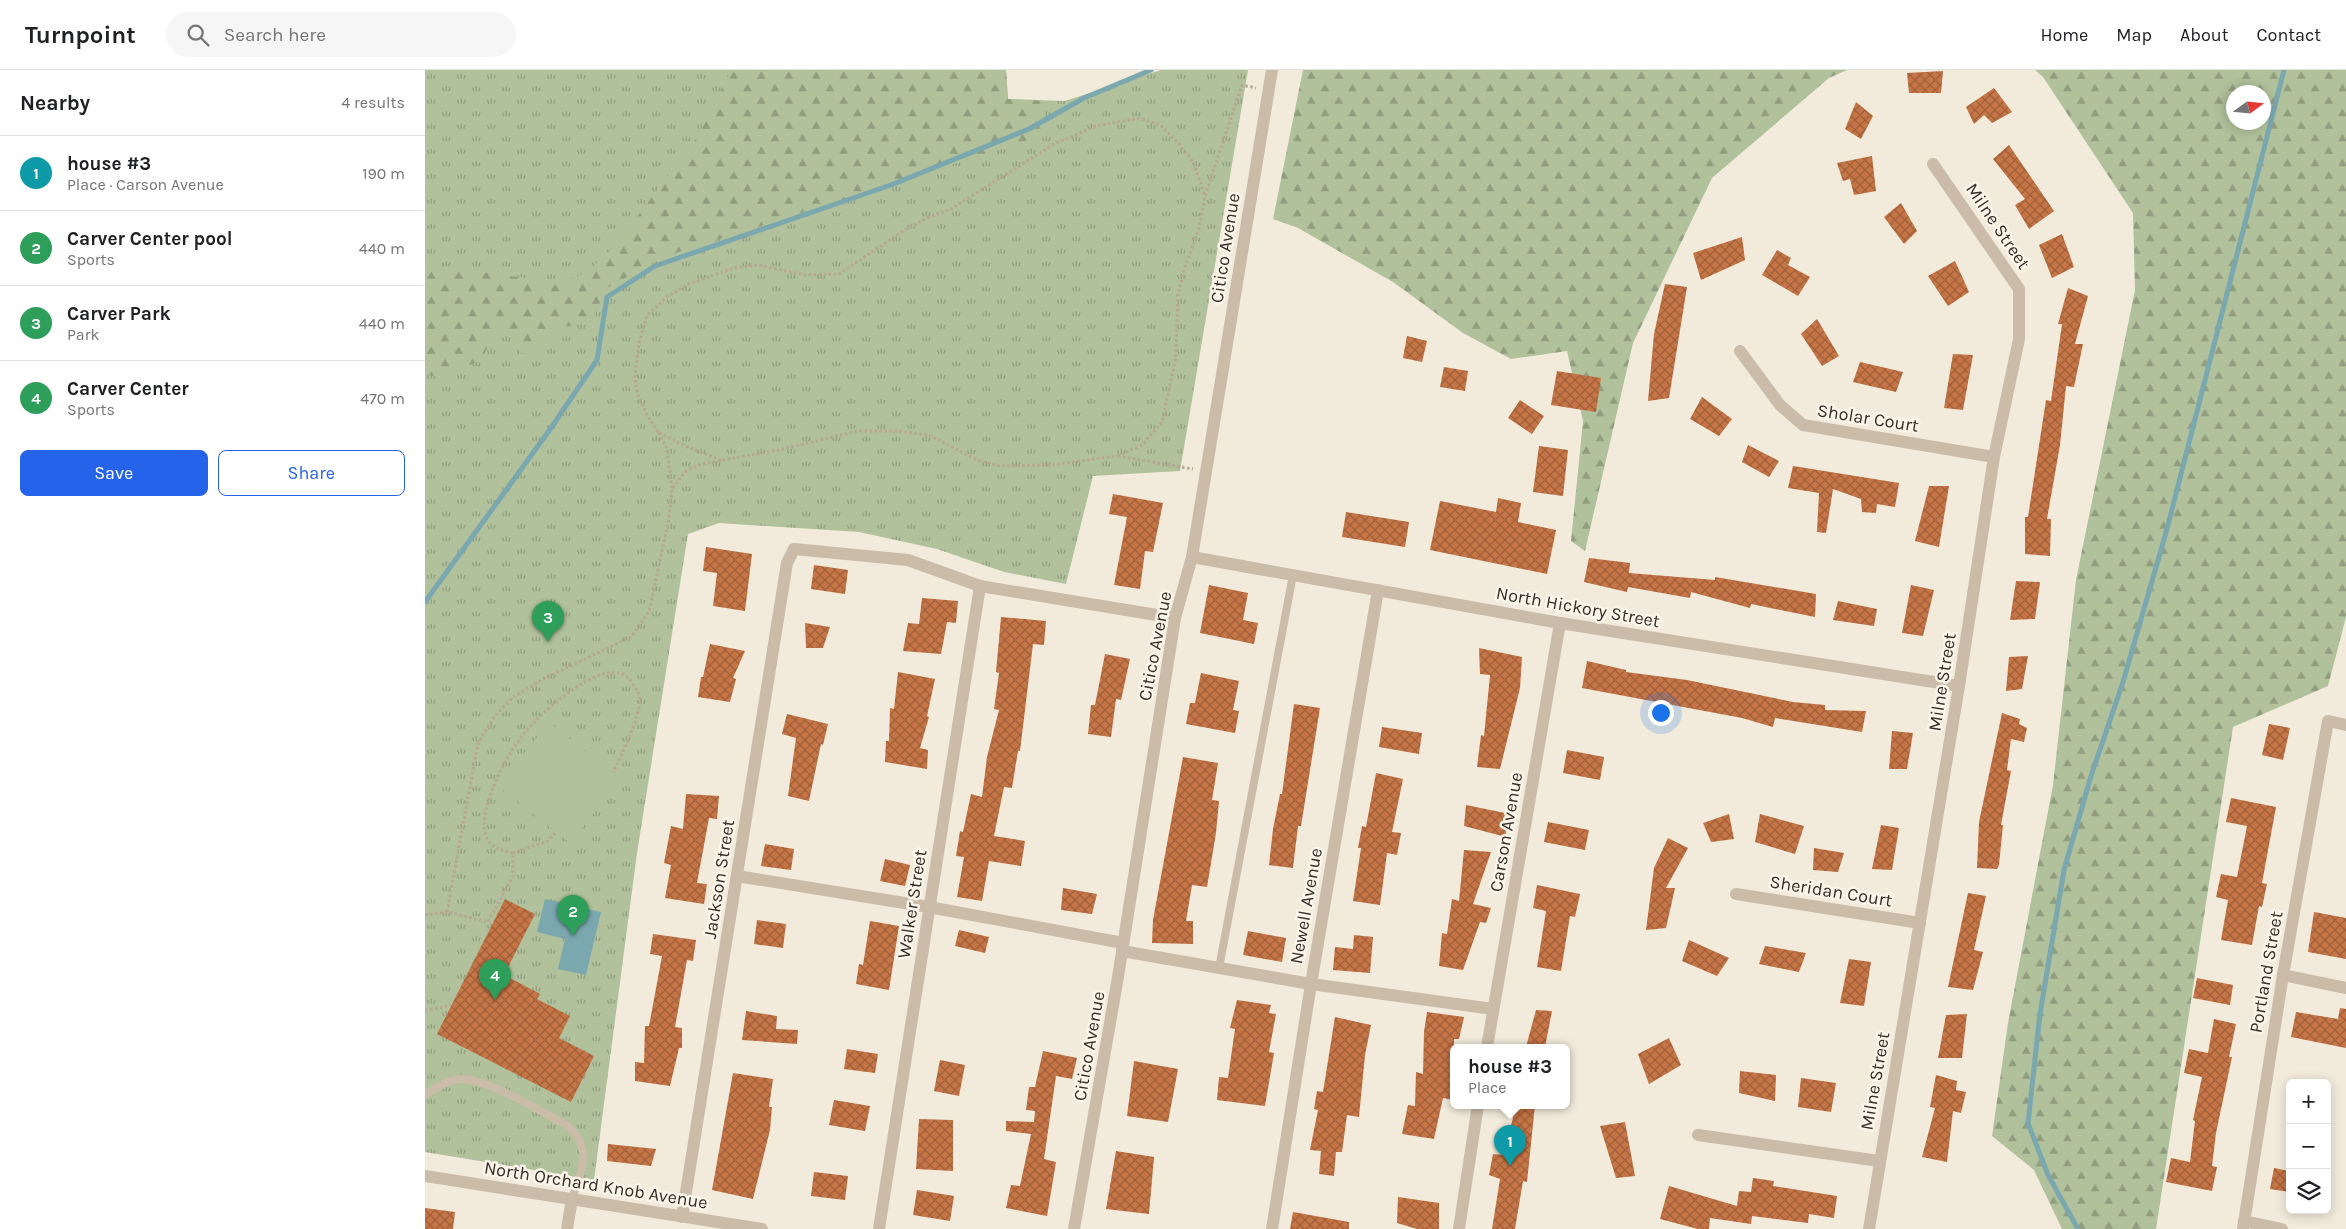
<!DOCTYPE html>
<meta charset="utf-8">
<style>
:root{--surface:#fff;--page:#f6f6f6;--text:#202124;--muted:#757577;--line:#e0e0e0;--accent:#2563eb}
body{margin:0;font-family:Karla,sans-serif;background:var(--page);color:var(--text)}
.controls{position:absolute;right:15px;bottom:15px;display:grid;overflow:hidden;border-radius:8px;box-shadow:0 2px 12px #0003}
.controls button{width:45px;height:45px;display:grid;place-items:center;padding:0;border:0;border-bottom:1px solid var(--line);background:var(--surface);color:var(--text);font:25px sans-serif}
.compass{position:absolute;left:1801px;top:15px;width:45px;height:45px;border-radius:50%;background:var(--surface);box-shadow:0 2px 12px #0003;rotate:75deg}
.you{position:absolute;left:1235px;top:642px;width:18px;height:18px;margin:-12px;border:4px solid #fff;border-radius:50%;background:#1a73e8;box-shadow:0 0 0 8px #1a73e833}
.badge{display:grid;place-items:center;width:32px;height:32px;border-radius:50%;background:var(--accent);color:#fff;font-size:16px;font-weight:700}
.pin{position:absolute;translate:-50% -41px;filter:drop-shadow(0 1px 2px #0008)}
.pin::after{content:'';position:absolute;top:26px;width:18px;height:15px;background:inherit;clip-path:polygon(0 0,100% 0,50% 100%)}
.popup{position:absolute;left:1025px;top:974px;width:120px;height:65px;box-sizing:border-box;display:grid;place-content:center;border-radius:8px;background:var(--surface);filter:drop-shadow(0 1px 4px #0005);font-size:16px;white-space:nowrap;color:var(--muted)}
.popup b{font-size:19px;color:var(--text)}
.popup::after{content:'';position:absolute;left:50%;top:100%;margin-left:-10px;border:10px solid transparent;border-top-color:var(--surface)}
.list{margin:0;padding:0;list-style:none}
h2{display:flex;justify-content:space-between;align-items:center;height:65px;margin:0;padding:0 20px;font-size:21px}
h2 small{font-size:16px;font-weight:400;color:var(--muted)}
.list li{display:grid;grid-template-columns:32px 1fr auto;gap:15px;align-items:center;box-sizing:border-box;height:75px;padding:0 20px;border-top:1px solid var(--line)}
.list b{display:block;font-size:19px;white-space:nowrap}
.list p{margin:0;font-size:16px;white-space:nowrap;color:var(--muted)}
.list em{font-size:16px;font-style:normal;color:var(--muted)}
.actions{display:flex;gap:10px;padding:15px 20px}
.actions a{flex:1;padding:11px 0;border:1px solid var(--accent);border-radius:8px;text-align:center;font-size:18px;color:var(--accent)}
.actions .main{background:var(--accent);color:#fff}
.icon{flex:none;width:28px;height:28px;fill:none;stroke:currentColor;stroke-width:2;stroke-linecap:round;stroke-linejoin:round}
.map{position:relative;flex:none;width:1921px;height:1159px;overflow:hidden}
header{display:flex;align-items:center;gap:30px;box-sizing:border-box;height:70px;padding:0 25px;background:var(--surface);border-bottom:1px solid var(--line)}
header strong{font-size:24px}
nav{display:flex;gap:28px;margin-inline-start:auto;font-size:18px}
.search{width:350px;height:45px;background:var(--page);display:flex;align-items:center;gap:12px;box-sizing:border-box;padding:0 18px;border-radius:28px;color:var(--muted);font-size:19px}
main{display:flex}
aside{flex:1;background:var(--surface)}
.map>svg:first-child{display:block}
</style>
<header>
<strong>Turnpoint</strong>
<div class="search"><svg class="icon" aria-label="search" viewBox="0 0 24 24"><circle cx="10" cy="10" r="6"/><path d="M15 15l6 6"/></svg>Search here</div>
<nav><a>Home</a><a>Map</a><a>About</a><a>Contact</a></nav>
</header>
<main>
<aside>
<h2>Nearby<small>4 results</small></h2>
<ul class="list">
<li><span class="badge" style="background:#0f9aa8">1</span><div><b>house #3</b><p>Place · Carson Avenue</p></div><em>190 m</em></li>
<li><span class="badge" style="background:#2e9e5b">2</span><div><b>Carver Center pool</b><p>Sports</p></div><em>440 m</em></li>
<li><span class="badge" style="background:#2e9e5b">3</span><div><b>Carver Park</b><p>Park</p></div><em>440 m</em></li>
<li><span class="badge" style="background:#2e9e5b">4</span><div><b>Carver Center</b><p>Sports</p></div><em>470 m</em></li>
</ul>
<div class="actions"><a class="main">Save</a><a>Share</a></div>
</aside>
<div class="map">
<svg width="1921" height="1159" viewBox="0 0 1921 1159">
<defs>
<pattern id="grass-tufts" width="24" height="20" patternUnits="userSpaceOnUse" patternTransform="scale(1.25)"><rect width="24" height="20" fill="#b0c19c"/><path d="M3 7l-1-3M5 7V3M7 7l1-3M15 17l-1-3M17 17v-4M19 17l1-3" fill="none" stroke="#909d7f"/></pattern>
<pattern id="forest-firs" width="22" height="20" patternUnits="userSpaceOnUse" patternTransform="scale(1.25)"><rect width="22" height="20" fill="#b0c19c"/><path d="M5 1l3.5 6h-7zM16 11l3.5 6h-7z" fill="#909d7f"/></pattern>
<pattern id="building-cross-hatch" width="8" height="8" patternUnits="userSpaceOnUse" patternTransform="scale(1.25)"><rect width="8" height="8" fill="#c67546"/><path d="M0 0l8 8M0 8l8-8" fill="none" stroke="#a2603a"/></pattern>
</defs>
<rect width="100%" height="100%" fill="#f2ebdc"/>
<polygon fill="url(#grass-tufts)" points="0,0 581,0 583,29 640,31 736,0 823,0 755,401 668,406 641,514 579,502 512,479 434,462 294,453 263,464 212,783 169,1110 0,1082"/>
<g fill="url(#forest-firs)" fill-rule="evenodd">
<polygon points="306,0 581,0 583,29 621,31 620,65 238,187 180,219 167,253 136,257 105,284 96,283 78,252 71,256 57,290 14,307 0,304 0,194 135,213 163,202 194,171 272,67"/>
<polygon points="878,0 1422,0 1404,8 1287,108 1208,273 1160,481 1146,471 1158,351 1142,281 1086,289 1038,263 968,212 873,158 848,149"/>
<path d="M1610,0H1921V547L1903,616L1808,657L1731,1159H1637L1609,1100L1567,1066L1583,953L1628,715L1651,510L1710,220L1708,143L1618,7ZM1838,22V52H1808V22Z"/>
</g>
<polygon fill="#b0c19c" points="124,652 195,709 145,773 73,716"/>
<polygon fill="#7ba7af" points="120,829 176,842 161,905 133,899 140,869 112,862"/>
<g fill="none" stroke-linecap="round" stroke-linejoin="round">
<g stroke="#7ba7af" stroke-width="5">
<polyline points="0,532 126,358 172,290 182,227 230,196 466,115 604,59 659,28 726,0"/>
<polyline points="1653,1159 1623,1105 1603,1053 1615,944 1639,800 1666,706 1698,612 1742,459 1859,0"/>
</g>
</g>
<g fill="url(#building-cross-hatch)">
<polygon points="1518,1 1516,23 1484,23 1482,3"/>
<polygon points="1569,18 1587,42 1567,53 1559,45 1549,54 1541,37"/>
<polygon points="1431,32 1448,46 1436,69 1420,59"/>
<polygon points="1584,75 1629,141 1604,159 1590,135 1600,129 1568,89"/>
<polygon points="1447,86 1451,121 1429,125 1425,109 1418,111 1412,93"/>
<polygon points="1476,133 1492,161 1479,174 1459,147"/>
<polygon points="1637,164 1649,197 1627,208 1614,175"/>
<polygon points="1317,167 1320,190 1276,210 1268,183"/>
<polygon points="1352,180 1366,188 1363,195 1385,207 1373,226 1337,205"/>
<polygon points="1530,191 1544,222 1523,236 1503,206"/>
<polygon points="1240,214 1262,217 1244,328 1223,331 1229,264"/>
<polygon points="1643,218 1663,226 1650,274 1658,274 1649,317 1641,316 1635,375 1622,449 1626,449 1625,486 1600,484 1600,447 1603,447 1621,330 1626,331 1637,254 1633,254"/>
<polygon points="1392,249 1414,286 1397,296 1376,264"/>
<polygon points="982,266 1002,271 997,292 978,288"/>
<polygon points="1528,284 1548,285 1538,340 1519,338"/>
<polygon points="1435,292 1478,302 1471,322 1428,312"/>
<polygon points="1019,297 1043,301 1040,321 1015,317"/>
<polygon points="1132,301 1176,308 1171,342 1126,335"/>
<polygon points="1277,327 1307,349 1294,366 1265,349"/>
<polygon points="1095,330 1119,346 1107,364 1083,348"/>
<polygon points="1323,375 1354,391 1344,407 1317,392"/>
<polygon points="1114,376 1143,380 1138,426 1108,422"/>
<polygon points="1368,396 1474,413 1470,437 1452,434 1451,443 1437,442 1436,429 1408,419 1401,463 1392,462 1394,423 1363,418"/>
<polygon points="1504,416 1524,416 1514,477 1490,471"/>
<polygon points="688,424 738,433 728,482 720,481 715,519 689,515 702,447 684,444"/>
<polygon points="1073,428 1096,433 1093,452 1131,460 1122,504 1005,480 1015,431 1071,442"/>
<polygon points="921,442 984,452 980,477 917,467"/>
<polygon points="281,477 327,484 320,541 288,536 292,503 278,501"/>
<polygon points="1164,488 1205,493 1204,503 1290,510 1290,507 1391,524 1390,547 1326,534 1325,538 1266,522 1265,528 1203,517 1202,522 1159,512"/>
<polygon points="389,495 423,500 420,524 386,519"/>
<polygon points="1591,511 1615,512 1610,549 1585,550"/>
<polygon points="784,515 823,523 818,550 833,553 829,574 775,563"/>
<polygon points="1486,515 1509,520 1498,566 1477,563"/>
<polygon points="497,528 533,531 531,553 522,552 516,584 478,581 483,553 494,554"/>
<polygon points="1413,531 1452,539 1449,556 1408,550"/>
<polygon points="576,547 621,551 619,575 608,574 595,681 593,681 587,718 579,717 569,766 600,771 596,796 564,791 557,831 532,827 539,787 531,786 535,761 538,762 546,724 557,727 562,687 574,640 569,639 574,603 571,602"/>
<polygon points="380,553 405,557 398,578 381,578"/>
<polygon points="285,574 320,581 308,608 311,609 305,632 273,627 276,607 278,607"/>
<polygon points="1054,578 1097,587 1095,618 1075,699 1052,697 1056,665 1059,666 1065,605 1055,604"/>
<polygon points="680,584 705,589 696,630 691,629 686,667 663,664 666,635 670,635"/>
<polygon points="1603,586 1597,619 1581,621 1584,587"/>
<polygon points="1162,591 1201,600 1201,602 1262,610 1368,632 1400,635 1400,640 1441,641 1437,662 1350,648 1348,657 1317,648 1157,618"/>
<polygon points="473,602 510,609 502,646 504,647 495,678 503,680 502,699 460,692 461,671 464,671 465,638 469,639"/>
<polygon points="776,603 814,611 808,640 814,641 810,663 761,654 765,633 770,633"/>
<polygon points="869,634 895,638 876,756 873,756 868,798 844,795 848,759 855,724 857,724"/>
<polygon points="1577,643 1595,649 1594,654 1602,658 1599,672 1586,669 1582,700 1586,701 1576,755 1578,755 1574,795 1572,799 1552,798 1554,752"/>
<polygon points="362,644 403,654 398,675 396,674 384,731 363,726 371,668 357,664"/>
<polygon points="1844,654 1865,658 1858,690 1837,685"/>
<polygon points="957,657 997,663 994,684 954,677"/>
<polygon points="1467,661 1488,663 1482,699 1464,699"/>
<polygon points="1142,680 1179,687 1175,710 1138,703"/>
<polygon points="758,687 793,693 787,730 794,731 791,763 782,817 767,815 761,851 768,851 768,874 727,873 728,850"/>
<polygon points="951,703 978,709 967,762 976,763 972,785 962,783 955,835 928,831 936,778 933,778 937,756 941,757"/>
<polygon points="261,724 294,726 292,749 284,748 272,813 282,814 279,834 240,828 246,795 239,793 246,756 258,759"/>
<polygon points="1806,728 1851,737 1837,813 1842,814 1837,837 1834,836 1827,875 1796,870 1803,830 1791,827 1796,804 1812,807 1822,756 1801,752"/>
<polygon points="1041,735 1080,743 1081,767 1039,756"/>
<polygon points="1304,744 1309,769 1286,772 1278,753"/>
<polygon points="1335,744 1379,756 1370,784 1330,772"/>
<polygon points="1123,752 1164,760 1160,780 1119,772"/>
<polygon points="1456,755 1474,758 1467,800 1447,799"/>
<polygon points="1243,768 1263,778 1241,818 1250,818 1241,858 1221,860 1229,798"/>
<polygon points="340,774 369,779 366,800 336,796"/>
<polygon points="1389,778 1419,783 1413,802 1388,800"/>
<polygon points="1039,780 1066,782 1048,834 1066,838 1061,853 1055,852 1038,900 1014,896 1017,863 1022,864 1027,829 1034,831"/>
<polygon points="460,789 485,795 480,816 455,811"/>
<polygon points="1112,815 1155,824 1150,847 1145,846 1136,901 1112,897 1121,841 1108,838"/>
<polygon points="638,818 672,824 667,844 636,840"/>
<polygon points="1543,823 1561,826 1549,880 1558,882 1548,920 1523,917"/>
<polygon points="80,829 110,844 79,905 115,924 112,929 145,946 134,968 169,986 146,1032 12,964"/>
<polygon points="1889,842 1921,848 1921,889 1883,882"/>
<polygon points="332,850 361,854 358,878 329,874"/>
<polygon points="445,851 474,856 464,920 431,914 434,894 438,895"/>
<polygon points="534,860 564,867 560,883 530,876"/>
<polygon points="823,861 861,868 857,892 818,885"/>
<polygon points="228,864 271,870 268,891 262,890 250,957 257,958 257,978 254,978 245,1016 210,1011 210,992 219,993 220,956 224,956 237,886 225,884"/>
<polygon points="929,865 948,867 945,903 908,900 910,877 928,879"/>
<polygon points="1264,870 1304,888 1292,906 1257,891"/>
<polygon points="1340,876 1381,883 1374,902 1334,894"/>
<polygon points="1424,889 1446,892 1439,936 1415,933"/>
<polygon points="1772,908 1808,915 1805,935 1768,928"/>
<polygon points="812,930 846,935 844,943 851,944 844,982 849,983 840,1036 792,1030 794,1007 803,1008 810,959 805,958"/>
<polygon points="1915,938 1921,939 1921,978 1866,967 1871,942 1913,949"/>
<polygon points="1111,940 1127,941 1120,977 1101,977"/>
<polygon points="321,941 352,946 351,959 373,960 372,974 317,970"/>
<polygon points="1002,942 1039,947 1034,969 1029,969 1029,1030 1018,1028 1009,1069 977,1064 983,1035 990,1036 991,1002 998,1004 999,962"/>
<polygon points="1542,944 1537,988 1513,988 1521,945"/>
<polygon points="910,947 946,955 940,985 934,1047 922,1045 917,1082 911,1082 909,1106 894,1104 896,1081 885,1080 893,1040 889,1039 892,1021 898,1022"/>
<polygon points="1789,949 1811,954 1804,987 1807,987 1791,1063 1787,1096 1792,1097 1787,1121 1741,1112 1746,1088 1765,1092 1770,1051 1768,1050 1777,1007 1759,1003 1764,979 1783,983"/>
<polygon points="1244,968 1256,995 1224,1014 1213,984"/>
<polygon points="422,979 453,984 450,1003 419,999"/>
<polygon points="618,981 652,988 647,1009 631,1006 619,1089 631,1092 622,1146 581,1138 586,1115 595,1116 606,1064 581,1061 581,1051 609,1052 610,1041 601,1040 604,1017 610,1017"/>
<polygon points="515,990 540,995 534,1026 509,1021"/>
<polygon points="709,991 753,999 743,1052 702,1046"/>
<polygon points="1315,1001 1351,1005 1350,1031 1314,1023"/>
<polygon points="308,1003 348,1009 344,1037 347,1037 345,1060 328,1129 287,1120"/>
<polygon points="1511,1005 1532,1011 1531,1020 1541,1022 1536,1043 1528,1041 1522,1092 1497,1087 1510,1038 1505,1037"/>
<polygon points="1376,1008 1411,1013 1406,1042 1373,1037"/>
<polygon points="409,1030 445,1036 440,1061 404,1055"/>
<polygon points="1091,1035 1110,1035 1102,1112 1098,1111 1090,1159 1067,1159 1075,1109 1064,1105 1068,1084 1079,1085"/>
<polygon points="494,1049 528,1050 528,1101 491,1099"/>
<polygon points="1200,1052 1210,1106 1191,1108 1175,1056"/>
<polygon points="183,1074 231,1079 226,1096 182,1091"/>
<polygon points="691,1081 729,1087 724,1144 681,1139"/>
<polygon points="1849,1098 1865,1101 1865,1122 1845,1119"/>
<polygon points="389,1102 423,1106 420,1130 386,1126"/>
<polygon points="1328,1108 1349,1111 1348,1116 1412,1126 1409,1148 1384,1144 1383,1153 1327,1146 1326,1154 1285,1148 1284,1159 1273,1159 1235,1149 1244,1116 1312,1136 1314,1121 1326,1122"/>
<polygon points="492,1120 529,1126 525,1151 488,1145"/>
<polygon points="973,1127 1014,1133 1014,1159 992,1159 972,1153"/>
<polygon points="0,1138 30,1142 28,1159 0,1159"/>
<polygon points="868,1142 924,1152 924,1159 865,1159"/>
</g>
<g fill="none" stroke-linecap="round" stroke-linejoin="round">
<g stroke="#b6a692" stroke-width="3" stroke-dasharray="2.5 2.5" stroke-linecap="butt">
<polyline points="233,362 222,345 212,323 210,305 214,273 222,245 242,227 263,214 309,198 334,195 379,205 414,204 480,160 502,148 526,139 629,74 671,56 715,48 735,55 754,74 768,92 780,126"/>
<polyline points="693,386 768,399"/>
<polyline points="296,390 260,376 233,362 242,378 247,419 261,401 276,394 354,380 433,361 469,361 504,365 552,390 574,396 626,395 692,386 717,375 737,352 751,287 753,224 759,200 774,158 780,126 817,15 831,18"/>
<path d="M88,783C79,781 70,779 64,772C46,747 84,680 101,661C116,643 182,582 204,609C208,614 214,621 215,628C215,648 196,685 188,703"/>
<polyline points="22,842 53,673 69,647 87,628 118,609 206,567 224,542 244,448 247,419"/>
<polyline points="0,845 22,842 63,852 88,806 88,783 123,771 131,762"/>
<polyline points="0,940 26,936"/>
</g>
<g stroke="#cabca8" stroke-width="8">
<polyline points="794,898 868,505"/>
<path d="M0,1025C10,1019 22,1010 35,1009C62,1008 114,1041 140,1054C169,1077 157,1099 147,1129"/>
</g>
<g stroke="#cabca8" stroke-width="12">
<polyline points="1315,281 1355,335 1378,355 1569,387"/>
<polyline points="767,487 1135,553 1534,616"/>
<polyline points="312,806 504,837 698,873"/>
<polyline points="1311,824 1495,853"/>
<polyline points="697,881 886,914 1068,939"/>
<polyline points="1858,905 1921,918"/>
<polyline points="1062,977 1135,553"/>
<polyline points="1273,1065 1454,1091"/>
<polyline points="0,1106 337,1159"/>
<polyline points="257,1147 362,493 369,479 483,490 555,516 750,548"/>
<polyline points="1819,1151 1857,1159"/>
<polyline points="142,1159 147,1129"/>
<polyline points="454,1159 555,516"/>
<polyline points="649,1159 693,907 750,548 767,487 847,0"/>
<polyline points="847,1159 886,914 953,520"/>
<polyline points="1034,1159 1053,1035"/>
<polyline points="1444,1159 1534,616 1569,387 1594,269 1594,219 1508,94"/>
<polyline points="1818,1159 1858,905 1903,651 1921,655"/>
</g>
</g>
<g text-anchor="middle" stroke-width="5" stroke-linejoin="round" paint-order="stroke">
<g font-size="18" fill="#372f28" stroke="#faf4e9">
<text transform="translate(1573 156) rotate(56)" y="6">Milne Street</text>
<text transform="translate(800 178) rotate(-81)" y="6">Citico Avenue</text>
<text transform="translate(1443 348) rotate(9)" y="6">Sholar Court</text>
<text transform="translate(1153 537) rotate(10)" y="6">North Hickory Street</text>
<text transform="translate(730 576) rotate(-79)" y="6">Citico Avenue</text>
<text transform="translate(1517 612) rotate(-81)" y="6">Milne Street</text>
<text transform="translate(1081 762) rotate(-80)" y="6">Carson Avenue</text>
<text transform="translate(294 809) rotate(-81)" y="6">Jackson Street</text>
<text transform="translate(1406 821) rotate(9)" y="6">Sheridan Court</text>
<text transform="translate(487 834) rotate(-81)" y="6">Walker Street</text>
<text transform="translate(881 836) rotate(-80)" y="6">Newell Avenue</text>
<text transform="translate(1841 902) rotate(-80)" y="6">Portland Street</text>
<text transform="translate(664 976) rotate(-80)" y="6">Citico Avenue</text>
<text transform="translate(1450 1011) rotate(-80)" y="6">Milne Street</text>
<text transform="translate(171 1115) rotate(9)" y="6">North Orchard Knob Avenue</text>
</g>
</g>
</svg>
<div class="controls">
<button>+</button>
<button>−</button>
<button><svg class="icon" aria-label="layers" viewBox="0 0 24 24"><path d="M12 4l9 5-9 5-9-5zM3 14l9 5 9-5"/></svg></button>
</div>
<svg class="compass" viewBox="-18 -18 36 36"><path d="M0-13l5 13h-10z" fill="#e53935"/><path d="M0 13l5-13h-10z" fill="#757577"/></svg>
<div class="you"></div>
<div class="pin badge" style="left:1085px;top:1096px;background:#0f9aa8">1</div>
<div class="popup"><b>house #3</b>Place</div>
<div class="pin badge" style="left:148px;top:866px;background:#2e9e5b">2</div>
<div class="pin badge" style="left:123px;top:572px;background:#2e9e5b">3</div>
<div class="pin badge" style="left:70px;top:930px;background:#2e9e5b">4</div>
</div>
</main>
